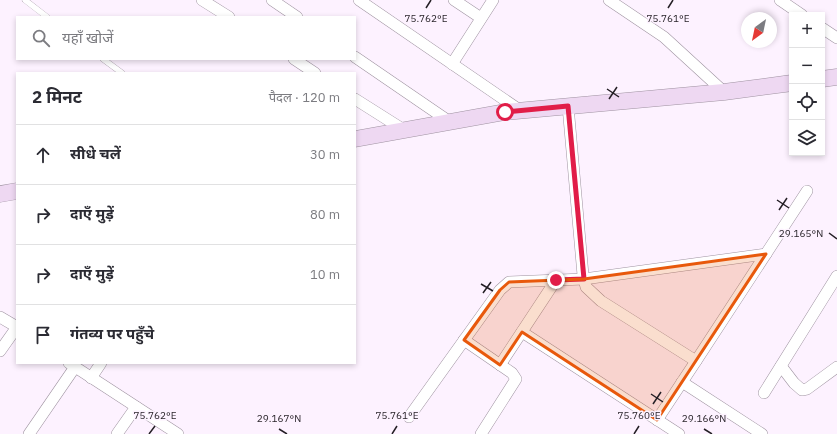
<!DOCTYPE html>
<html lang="hi">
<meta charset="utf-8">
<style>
:root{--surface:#fff;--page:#f7f7f7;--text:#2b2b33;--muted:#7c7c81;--line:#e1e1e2}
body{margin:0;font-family:"IBM Plex Sans","Noto Sans Devanagari",sans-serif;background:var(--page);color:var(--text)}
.controls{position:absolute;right:12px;top:12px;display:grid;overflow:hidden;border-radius:0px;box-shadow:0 2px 6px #0003}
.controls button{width:36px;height:36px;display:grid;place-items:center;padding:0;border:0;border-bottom:1px solid var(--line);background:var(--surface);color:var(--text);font:20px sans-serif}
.compass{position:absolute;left:741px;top:12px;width:36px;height:36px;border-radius:50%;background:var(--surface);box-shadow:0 2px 6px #0003;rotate:213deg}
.stop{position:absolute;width:12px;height:12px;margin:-9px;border:3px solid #e11d48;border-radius:50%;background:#fff}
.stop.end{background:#e11d48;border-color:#fff;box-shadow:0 1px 4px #0008}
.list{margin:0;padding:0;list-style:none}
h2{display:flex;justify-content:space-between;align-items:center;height:52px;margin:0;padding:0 16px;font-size:17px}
h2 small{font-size:13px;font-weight:400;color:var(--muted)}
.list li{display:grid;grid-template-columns:26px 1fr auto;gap:12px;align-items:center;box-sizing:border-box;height:60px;padding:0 16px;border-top:1px solid var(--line)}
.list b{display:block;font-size:15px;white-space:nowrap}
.list em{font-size:13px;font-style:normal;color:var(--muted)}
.icon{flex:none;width:22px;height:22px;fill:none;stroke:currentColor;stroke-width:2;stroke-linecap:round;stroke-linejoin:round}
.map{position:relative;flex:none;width:837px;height:434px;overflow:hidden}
.search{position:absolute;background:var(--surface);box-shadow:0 2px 6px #0003;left:16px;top:16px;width:340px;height:44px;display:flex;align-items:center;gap:10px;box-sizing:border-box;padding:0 14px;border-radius:0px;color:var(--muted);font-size:15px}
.panel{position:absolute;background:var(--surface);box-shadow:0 2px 6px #0003;left:16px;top:72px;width:340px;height:292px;border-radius:0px}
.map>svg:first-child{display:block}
</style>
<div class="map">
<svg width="837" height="434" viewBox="0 0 837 434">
<rect width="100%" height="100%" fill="#fdf2ff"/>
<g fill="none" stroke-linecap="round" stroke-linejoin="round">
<g stroke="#9f93a1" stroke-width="6">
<g id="lane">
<polyline points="25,0 47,17"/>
<polyline points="103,59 122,73"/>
</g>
</g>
<g stroke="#9f93a1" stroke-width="12">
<g id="street">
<polyline points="202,0 229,17"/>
<polyline points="272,0 297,17"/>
<polyline points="359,0 521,111"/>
<polyline points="454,0 481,18"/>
<polyline points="609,0 664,37 724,92"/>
<polyline points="780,0 802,15"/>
<polyline points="822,28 837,38"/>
<polyline points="355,57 450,122"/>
<polyline points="294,59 315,73"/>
<polyline points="452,64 493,0"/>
<polyline points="355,99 404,130"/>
<polyline points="568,106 583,275 586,287 601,301 696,361 807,191"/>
<polyline points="0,317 17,327"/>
<polyline points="522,332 679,434"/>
<polyline points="464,340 512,373 516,379 481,434"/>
<polyline points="0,351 17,327"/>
<polyline points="69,363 178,434"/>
<polyline points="500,365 556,280"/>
<polyline points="781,366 794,383 802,390 807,389 837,367"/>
<polyline points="91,378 101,363"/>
<polyline points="682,382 762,434"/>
<polyline points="764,393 837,276"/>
<polyline points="409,417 500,290 509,282 584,279 766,254"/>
<polyline points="657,420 696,361"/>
<polyline points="29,434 75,367"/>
<polyline points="117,434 136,407"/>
</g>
</g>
<g stroke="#9f93a1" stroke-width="17">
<g id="secondary">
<polyline points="822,79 837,77"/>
<polyline points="355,139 505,112 724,92 792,83"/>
<polyline points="0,194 17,191"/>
</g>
</g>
<use href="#lane" stroke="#fff" stroke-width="5.5"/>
<use href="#street" stroke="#fff" stroke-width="11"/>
<use href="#secondary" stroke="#eed8f2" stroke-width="16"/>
</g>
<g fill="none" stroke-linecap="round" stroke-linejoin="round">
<polyline stroke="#e11d48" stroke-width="5" points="505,112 568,106 584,279 556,280"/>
</g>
<path fill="#e8590c" fill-opacity="0.2" stroke="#e8590c" stroke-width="3" stroke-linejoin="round" d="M766,254L657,420L522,332L500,365L464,340L500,290L509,282L584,279Z"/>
<path fill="none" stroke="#241f25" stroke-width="1.5" d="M426,8L431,0M668,8L673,0M607,89L619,97M609,99L617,87M777,200L789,208M779,210L787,198M829,233L837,239M481,284L493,291M483,293L491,282M651,394L663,402M653,404L661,392M279,429L287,434M704,429L712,434M149,434L155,426M392,434L397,426M634,434L639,426"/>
<g font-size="10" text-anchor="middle" fill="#241f25" stroke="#fdf2ff" stroke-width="3" stroke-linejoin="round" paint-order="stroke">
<text x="426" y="22">75.762°E</text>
<text x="668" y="22">75.761°E</text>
<text x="801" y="237">29.165°N</text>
<text x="155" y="419">75.762°E</text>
<text x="397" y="419">75.761°E</text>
<text x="639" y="419">75.760°E</text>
<text x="279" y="422">29.167°N</text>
<text x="704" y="422">29.166°N</text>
</g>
</svg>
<div class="controls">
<button>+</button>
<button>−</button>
<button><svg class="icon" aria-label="locate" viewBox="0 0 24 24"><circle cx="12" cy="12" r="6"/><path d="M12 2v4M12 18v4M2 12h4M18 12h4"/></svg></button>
<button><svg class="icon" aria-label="layers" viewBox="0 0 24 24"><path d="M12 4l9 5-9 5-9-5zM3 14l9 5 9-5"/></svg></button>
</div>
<svg class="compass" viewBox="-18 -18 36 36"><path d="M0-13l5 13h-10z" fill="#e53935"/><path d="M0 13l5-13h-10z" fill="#7c7c81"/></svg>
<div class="stop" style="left:505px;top:112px"></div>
<div class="stop end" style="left:556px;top:280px"></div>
<div class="search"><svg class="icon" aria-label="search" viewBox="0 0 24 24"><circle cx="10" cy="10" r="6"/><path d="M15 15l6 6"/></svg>यहाँ खोजें</div>
<section class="panel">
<h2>2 मिनट<small>पैदल · 120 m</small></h2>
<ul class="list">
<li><svg class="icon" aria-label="ahead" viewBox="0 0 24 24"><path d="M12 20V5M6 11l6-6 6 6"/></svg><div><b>सीधे चलें</b></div><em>30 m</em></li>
<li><svg class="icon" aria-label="right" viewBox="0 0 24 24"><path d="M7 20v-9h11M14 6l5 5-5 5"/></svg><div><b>दाएँ मुड़ें</b></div><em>80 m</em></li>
<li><svg class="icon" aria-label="right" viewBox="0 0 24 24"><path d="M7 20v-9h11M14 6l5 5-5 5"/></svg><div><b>दाएँ मुड़ें</b></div><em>10 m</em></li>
<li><svg class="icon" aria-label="arrive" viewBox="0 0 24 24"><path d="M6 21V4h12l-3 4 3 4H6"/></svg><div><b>गंतव्य पर पहुँचे</b></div></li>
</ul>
</section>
</div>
